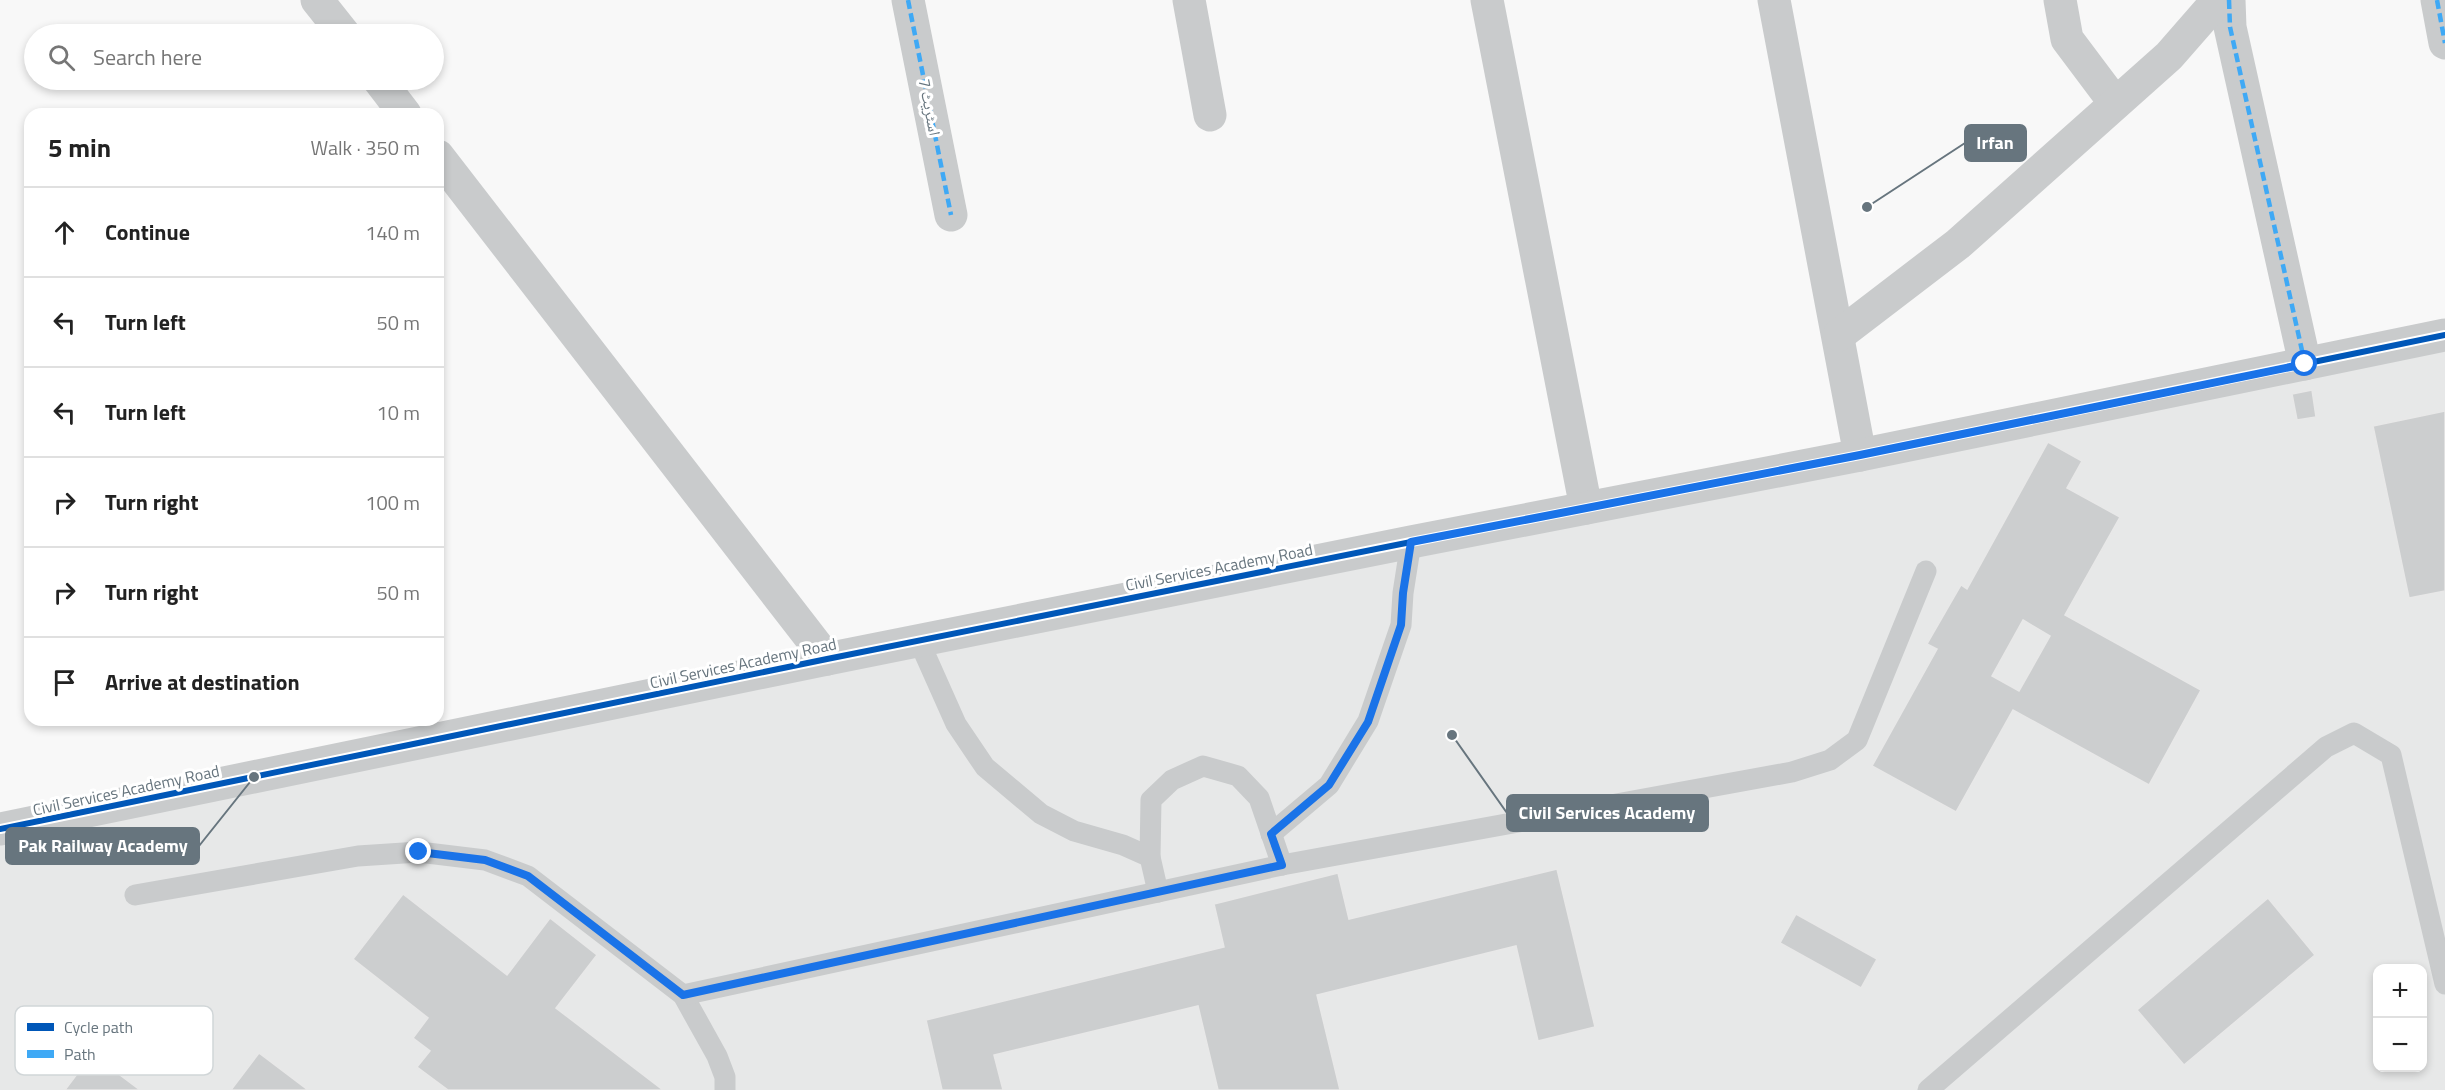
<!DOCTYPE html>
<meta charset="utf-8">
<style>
:root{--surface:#fff;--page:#f2f2f2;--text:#222;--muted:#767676;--line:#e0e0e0}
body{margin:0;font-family:"Titillium Web","Noto Naskh Arabic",sans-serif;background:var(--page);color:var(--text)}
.controls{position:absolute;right:18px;bottom:18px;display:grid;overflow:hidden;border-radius:12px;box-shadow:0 3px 9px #0003}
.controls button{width:54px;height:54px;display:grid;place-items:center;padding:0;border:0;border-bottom:2px solid var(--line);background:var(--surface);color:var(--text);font:30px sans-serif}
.stop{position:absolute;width:18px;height:18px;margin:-14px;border:4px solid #1a73e8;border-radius:50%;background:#fff}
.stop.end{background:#1a73e8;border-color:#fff;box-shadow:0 2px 6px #0008}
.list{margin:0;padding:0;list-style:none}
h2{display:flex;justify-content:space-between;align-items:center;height:78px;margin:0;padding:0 24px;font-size:26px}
h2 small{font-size:20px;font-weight:400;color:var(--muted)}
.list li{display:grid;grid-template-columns:39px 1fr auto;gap:18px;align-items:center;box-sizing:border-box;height:90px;padding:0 24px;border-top:2px solid var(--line)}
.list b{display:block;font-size:22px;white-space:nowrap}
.list em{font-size:20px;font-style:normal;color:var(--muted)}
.icon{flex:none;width:33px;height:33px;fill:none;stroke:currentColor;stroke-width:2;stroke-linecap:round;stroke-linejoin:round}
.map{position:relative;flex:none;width:2445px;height:1090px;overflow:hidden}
.search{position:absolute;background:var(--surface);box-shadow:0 3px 9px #0003;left:24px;top:24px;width:420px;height:66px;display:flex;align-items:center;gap:15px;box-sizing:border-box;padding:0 21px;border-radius:33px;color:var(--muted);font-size:22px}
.panel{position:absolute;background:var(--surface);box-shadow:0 3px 9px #0003;left:24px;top:108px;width:420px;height:618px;border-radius:18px}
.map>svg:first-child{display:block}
</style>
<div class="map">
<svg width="2445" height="1090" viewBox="0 0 2445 1090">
<rect width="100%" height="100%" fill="#f8f8f8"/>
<path fill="#e7e8e8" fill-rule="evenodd" d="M2445,337V1090H0V830ZM2378,968H2422V1068H2378Z"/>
<g fill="#cccecf" stroke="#e8e8e8" stroke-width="1.5" fill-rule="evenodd">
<polygon points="2312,390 2316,417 2297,420 2292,394"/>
<polygon points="2445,411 2445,591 2409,598 2373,426"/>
<path d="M2048,442L2082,461L2067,488L2120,517L2065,615L2201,690L2149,785L2013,710L1956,812L1872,766L1937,649L1927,644L1961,585L1967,589ZM2023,620L2050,636L2019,691L1992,676Z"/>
<polygon points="1557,869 1595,1027 1538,1041 1516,946 1317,995 1340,1090 1218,1090 1198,1006 994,1055 1003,1090 942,1090 926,1020 1224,947 1214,904 1338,873 1349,919"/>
<polygon points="403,894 507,975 550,918 597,955 556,1008 663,1090 448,1090 417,1067 430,1051 413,1038 428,1018 353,959"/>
<polygon points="2268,898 2315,955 2184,1065 2137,1010"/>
<polygon points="1796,914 1877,959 1861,988 1780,943"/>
<polygon points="259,1053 308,1090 231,1090"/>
<polygon points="92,1054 140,1090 65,1090"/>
</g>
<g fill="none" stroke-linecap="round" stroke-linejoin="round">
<g stroke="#c9cbcc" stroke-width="21">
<polyline points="919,641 956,724 985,767 1041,814 1074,831 1123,845 1150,857"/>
<polyline points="1271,834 1329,785 1368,721 1401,625 1403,593 1411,542"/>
<polyline points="1158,892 1150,857 1151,800 1172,780 1203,766 1238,776 1259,798 1282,865"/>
<polyline points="135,895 358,856 419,852 485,860 528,876 683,995 717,1056 725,1077 725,1090"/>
<polyline points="683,995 1282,865 1792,772 1830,760 1857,740 1926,571"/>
<polyline points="1928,1090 2326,747 2354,733 2391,755 2445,984"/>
</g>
<g stroke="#c9cbcc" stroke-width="33">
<polyline points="317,0 344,34"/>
<polyline points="908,0 951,215"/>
<polyline points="1189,0 1210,115"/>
<polyline points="1487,0 1586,508"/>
<polyline points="1774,0 1860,455"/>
<polyline points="2060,0 2067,39 2115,103"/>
<polyline points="2229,0 2230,27 2305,364"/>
<polyline points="2437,0 2445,43"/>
<polyline points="379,80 405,114"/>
<polyline points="438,156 827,659"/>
<polyline points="1839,335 1958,244 2169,56 2218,0"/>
</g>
<polyline stroke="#c9cbcc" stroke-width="33" points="0,829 827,659 1411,542 1860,455 2445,335"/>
<g stroke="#3fa9f5" stroke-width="4.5" stroke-dasharray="9 4.5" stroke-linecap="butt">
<polyline points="908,0 951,215"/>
<polyline points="2229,0 2230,27 2305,364"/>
<polyline points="2437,0 2445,43"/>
</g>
<g stroke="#fff" stroke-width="10">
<polyline id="cycleway" points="0,829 827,659 1411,542 1860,455 2445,335"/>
</g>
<use href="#cycleway" stroke="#0057b8" stroke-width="6"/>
</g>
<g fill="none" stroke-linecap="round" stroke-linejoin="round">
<polyline stroke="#1a73e8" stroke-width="8" points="419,852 485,860 528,876 683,995 1282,865 1271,834 1329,785 1368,722 1401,625 1403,593 1411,542 1860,455 2305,364"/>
</g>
<g text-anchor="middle" stroke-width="6" stroke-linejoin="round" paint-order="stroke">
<g font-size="16" fill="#67757e" stroke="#fff">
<text transform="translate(930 107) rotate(79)" y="6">اسٹریٹ 7</text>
<text transform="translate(1219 567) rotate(-11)" y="6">Civil Services Academy Road</text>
<text transform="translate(743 663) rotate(-12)" y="6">Civil Services Academy Road</text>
<text transform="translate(126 790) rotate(-12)" y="6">Civil Services Academy Road</text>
</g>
</g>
<rect x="15" y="1006" width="198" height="69" rx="9" fill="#fff" stroke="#d1d6d8" stroke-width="1.5"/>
<rect x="27" y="1023" width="27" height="8" fill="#0057b8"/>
<rect x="27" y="1050" width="27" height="8" fill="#3fa9f5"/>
<g font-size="16" fill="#67757e">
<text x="64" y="1033">Cycle path</text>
<text x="64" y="1060">Path</text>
</g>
<path fill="none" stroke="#67757e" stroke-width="2" d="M1867 207L1965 143M1452 735L1507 813M254 777L199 846"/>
<g fill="#67757e" stroke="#fff" stroke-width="2">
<circle cx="1867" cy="207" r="6"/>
<circle cx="1452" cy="735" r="6"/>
<circle cx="254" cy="777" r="6"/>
</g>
<g fill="#67757e" stroke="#67757e" stroke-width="2">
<rect x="1965" y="125" width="61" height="36" rx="6"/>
<rect x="1507" y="795" width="201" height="36" rx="6"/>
<rect x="6" y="828" width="193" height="36" rx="6"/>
</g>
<g font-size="18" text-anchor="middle" font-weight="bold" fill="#fff">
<text x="1995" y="149">Irfan</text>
<text x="1607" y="819">Civil Services Academy</text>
<text x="103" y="852">Pak Railway Academy</text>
</g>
</svg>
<div class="controls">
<button>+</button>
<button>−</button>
</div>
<div class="stop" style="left:2305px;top:364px"></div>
<div class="stop end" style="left:419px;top:852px"></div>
<div class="search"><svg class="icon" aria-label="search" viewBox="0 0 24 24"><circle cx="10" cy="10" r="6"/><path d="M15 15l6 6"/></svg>Search here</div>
<section class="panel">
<h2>5 min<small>Walk · 350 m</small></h2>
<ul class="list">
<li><svg class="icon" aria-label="ahead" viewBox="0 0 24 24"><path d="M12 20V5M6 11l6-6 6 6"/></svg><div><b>Continue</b></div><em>140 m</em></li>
<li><svg class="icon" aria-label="left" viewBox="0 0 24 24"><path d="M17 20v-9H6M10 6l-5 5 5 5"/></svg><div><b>Turn left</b></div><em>50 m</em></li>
<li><svg class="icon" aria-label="left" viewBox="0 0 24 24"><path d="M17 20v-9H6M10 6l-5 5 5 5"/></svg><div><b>Turn left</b></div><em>10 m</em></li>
<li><svg class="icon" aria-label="right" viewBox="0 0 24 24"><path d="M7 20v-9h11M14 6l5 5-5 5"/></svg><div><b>Turn right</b></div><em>100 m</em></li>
<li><svg class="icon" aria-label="right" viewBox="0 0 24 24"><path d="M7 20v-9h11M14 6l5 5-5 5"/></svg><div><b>Turn right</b></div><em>50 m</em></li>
<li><svg class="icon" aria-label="arrive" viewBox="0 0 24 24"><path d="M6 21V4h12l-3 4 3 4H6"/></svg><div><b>Arrive at destination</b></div></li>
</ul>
</section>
</div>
